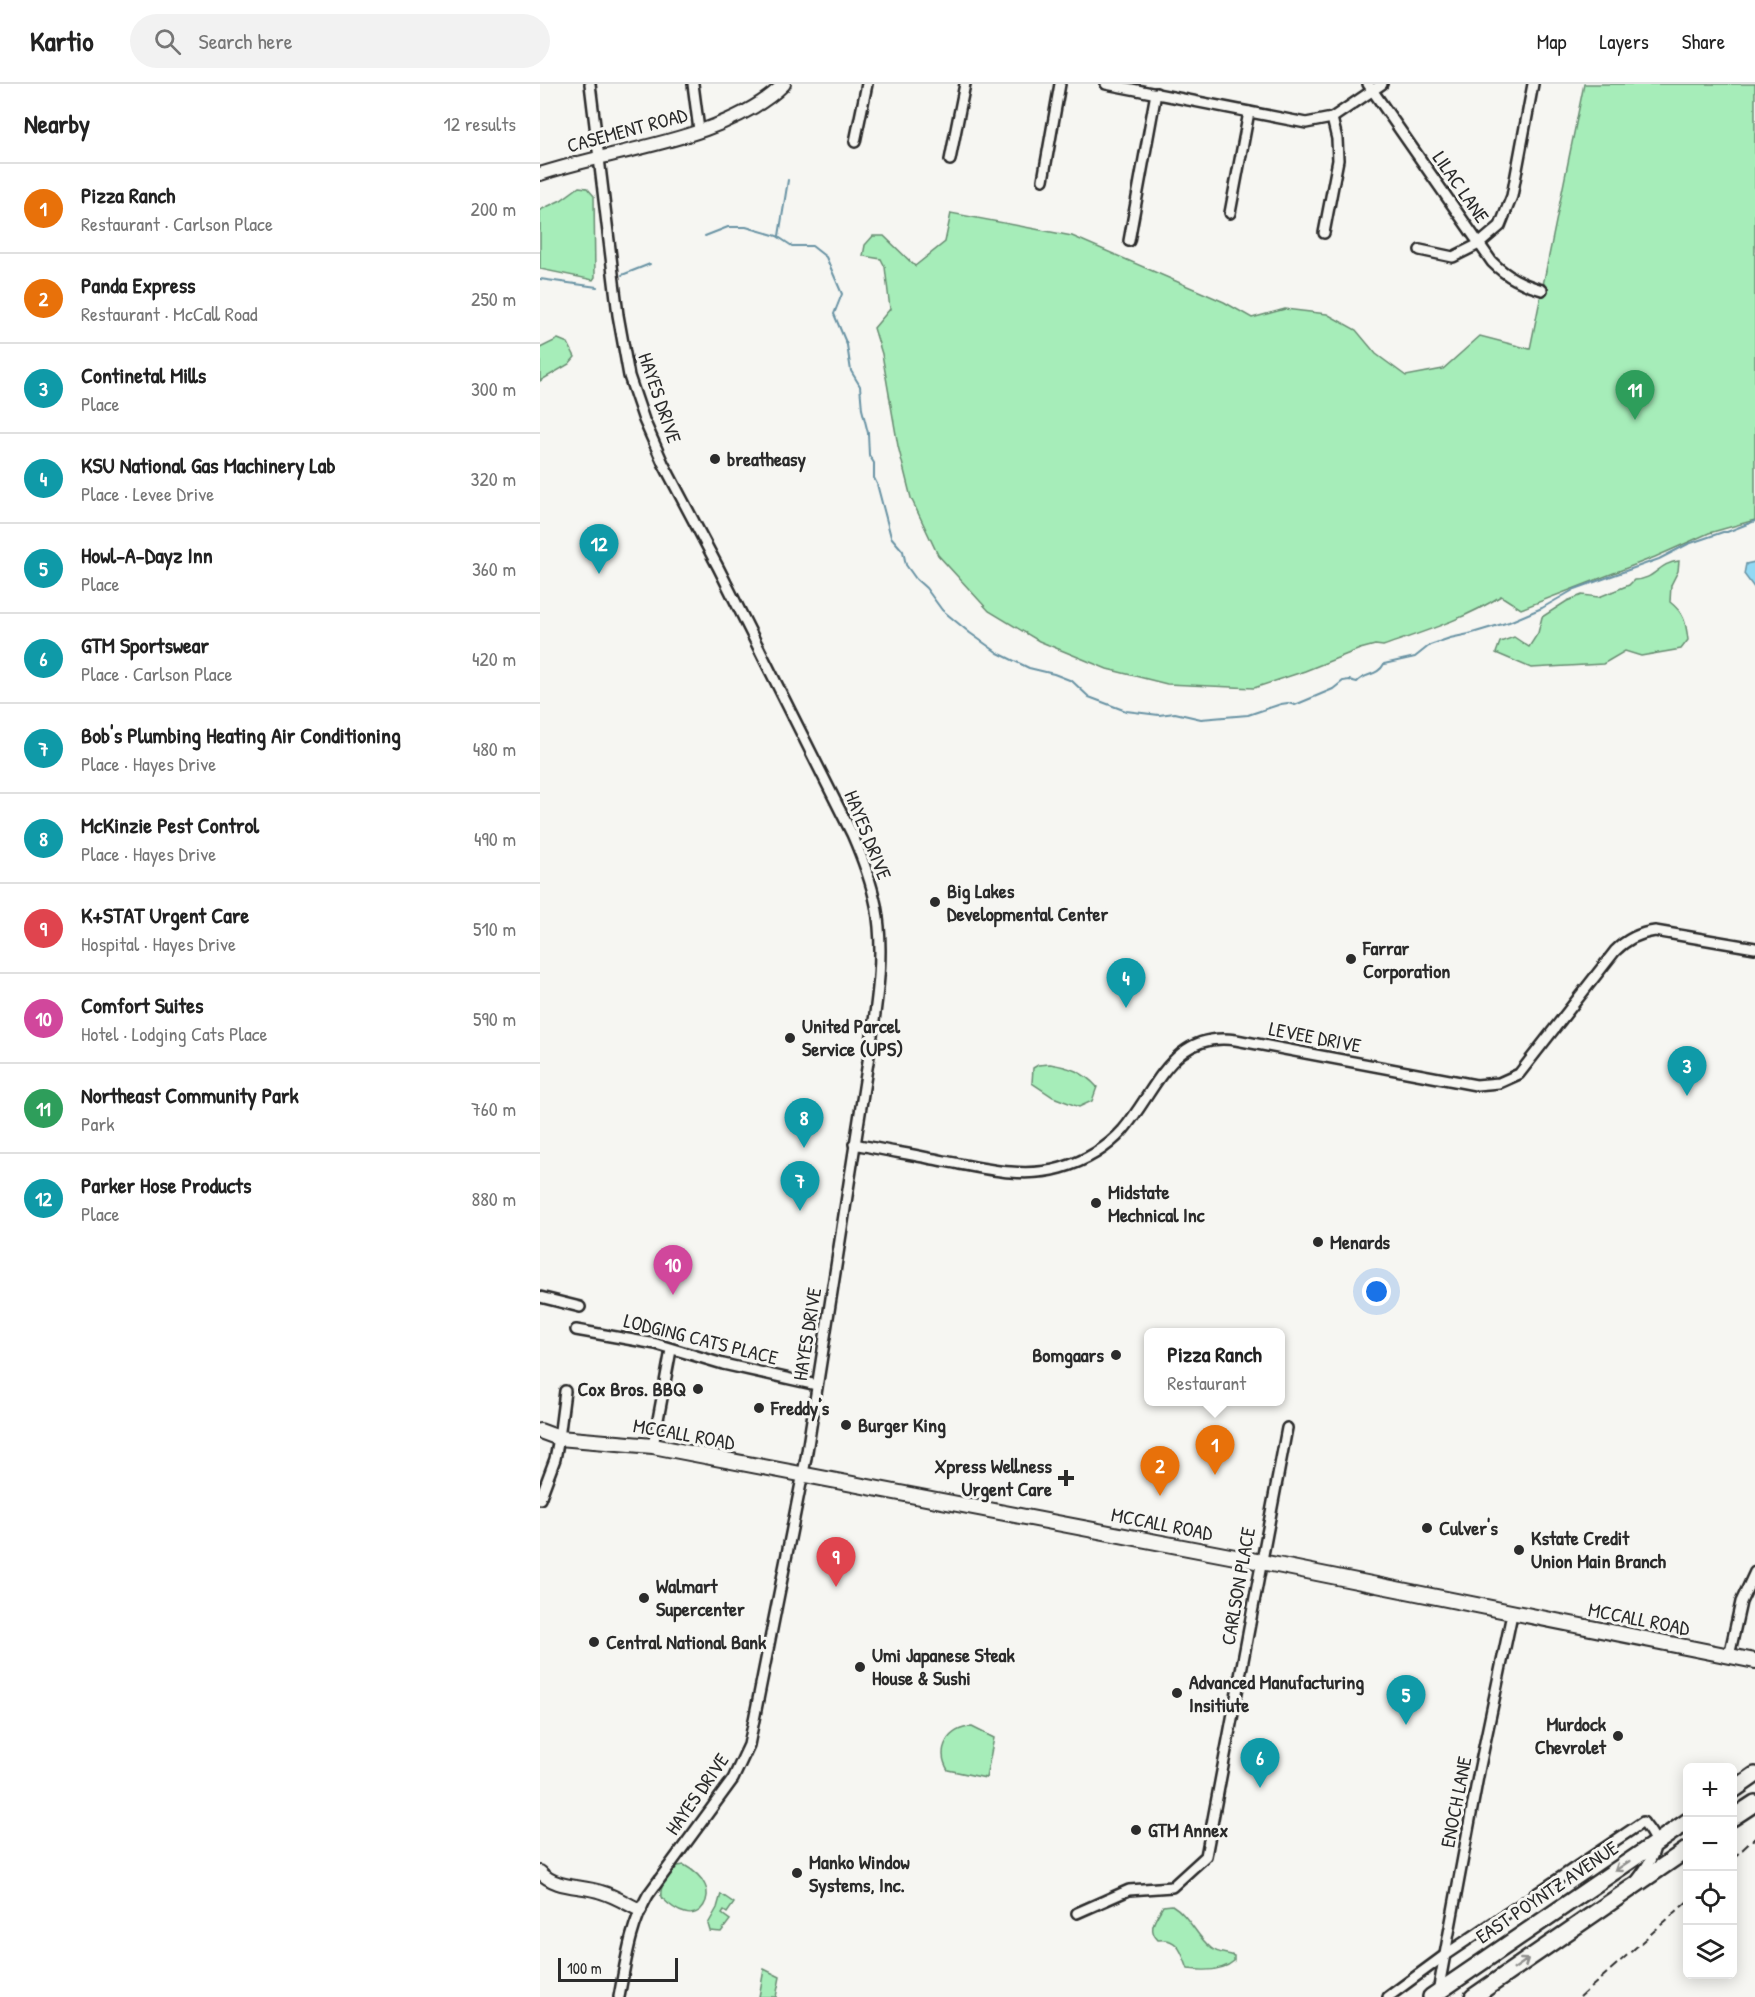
<!DOCTYPE html>
<meta charset="utf-8">
<style>
:root{--surface:#fff;--page:#f2f2f2;--text:#222;--muted:#767676;--line:#e0e0e0;--accent:#7c3aed}
body{margin:0;font-family:"Patrick Hand",sans-serif;background:var(--page);color:var(--text)}
.controls{position:absolute;right:18px;bottom:18px;display:grid;overflow:hidden;border-radius:9px;box-shadow:0 3px 15px #0003}
.controls button{width:54px;height:54px;display:grid;place-items:center;padding:0;border:0;border-bottom:2px solid var(--line);background:var(--surface);color:var(--text);font:30px sans-serif}
.scale{position:absolute;left:18px;bottom:15px;width:120px;box-sizing:border-box;padding-left:6px;border:3px solid #2b2b2b;border-top:0;font-size:16px;line-height:21px;white-space:nowrap;color:#2b2b2b;-webkit-text-stroke:4px #f6f6f2;paint-order:stroke}
.you{position:absolute;left:837px;top:1208px;width:21px;height:21px;margin:-15px;border:4px solid #fff;border-radius:50%;background:#1a73e8;box-shadow:0 0 0 9px #1a73e833}
.badge{display:grid;place-items:center;width:39px;height:39px;border-radius:50%;background:var(--accent);color:#fff;font-size:20px;font-weight:700}
.pin{position:absolute;translate:-50% -50px;filter:drop-shadow(0 2px 3px #0008)}
.pin::after{content:'';position:absolute;top:32px;width:21px;height:18px;background:inherit;clip-path:polygon(0 0,100% 0,50% 100%)}
.popup{position:absolute;left:604px;top:1244px;width:141px;height:78px;box-sizing:border-box;display:grid;place-content:center;border-radius:9px;background:var(--surface);filter:drop-shadow(0 2px 4px #0005);font-size:20px;white-space:nowrap;color:var(--muted)}
.popup b{font-size:22px;color:var(--text)}
.popup::after{content:'';position:absolute;left:50%;top:100%;margin-left:-12px;border:12px solid transparent;border-top-color:var(--surface)}
.list{margin:0;padding:0;list-style:none}
h2{display:flex;justify-content:space-between;align-items:center;height:78px;margin:0;padding:0 24px;font-size:26px}
h2 small{font-size:20px;font-weight:400;color:var(--muted)}
.list li{display:grid;grid-template-columns:39px 1fr auto;gap:18px;align-items:center;box-sizing:border-box;height:90px;padding:0 24px;border-top:2px solid var(--line)}
.list b{display:block;font-size:22px;white-space:nowrap}
.list p{margin:0;font-size:20px;white-space:nowrap;color:var(--muted)}
.list em{font-size:20px;font-style:normal;color:var(--muted)}
.icon{flex:none;width:33px;height:33px;fill:none;stroke:currentColor;stroke-width:2;stroke-linecap:round;stroke-linejoin:round}
.map{position:relative;flex:none;width:1215px;height:1913px;overflow:hidden}
header{display:flex;align-items:center;gap:36px;box-sizing:border-box;height:84px;padding:0 30px;background:var(--surface);border-bottom:2px solid var(--line)}
header strong{font-size:28px}
nav{display:flex;gap:33px;margin-inline-start:auto;font-size:21px}
.search{width:420px;height:54px;background:var(--page);display:flex;align-items:center;gap:15px;box-sizing:border-box;padding:0 21px;border-radius:33px;color:var(--muted);font-size:22px}
main{display:flex}
aside{flex:1;background:var(--surface)}
.map>svg:first-child{display:block}
</style>
<header>
<strong>Kartio</strong>
<div class="search"><svg class="icon" aria-label="search" viewBox="0 0 24 24"><circle cx="10" cy="10" r="6"/><path d="M15 15l6 6"/></svg>Search here</div>
<nav><a>Map</a><a>Layers</a><a>Share</a></nav>
</header>
<main>
<aside>
<h2>Nearby<small>12 results</small></h2>
<ul class="list">
<li><span class="badge" style="background:#e8710a">1</span><div><b>Pizza Ranch</b><p>Restaurant · Carlson Place</p></div><em>200 m</em></li>
<li><span class="badge" style="background:#e8710a">2</span><div><b>Panda Express</b><p>Restaurant · McCall Road</p></div><em>250 m</em></li>
<li><span class="badge" style="background:#0f9aa8">3</span><div><b>Continetal Mills</b><p>Place</p></div><em>300 m</em></li>
<li><span class="badge" style="background:#0f9aa8">4</span><div><b>KSU National Gas Machinery Lab</b><p>Place · Levee Drive</p></div><em>320 m</em></li>
<li><span class="badge" style="background:#0f9aa8">5</span><div><b>Howl-A-Dayz Inn</b><p>Place</p></div><em>360 m</em></li>
<li><span class="badge" style="background:#0f9aa8">6</span><div><b>GTM Sportswear</b><p>Place · Carlson Place</p></div><em>420 m</em></li>
<li><span class="badge" style="background:#0f9aa8">7</span><div><b>Bob's Plumbing Heating Air Conditioning</b><p>Place · Hayes Drive</p></div><em>480 m</em></li>
<li><span class="badge" style="background:#0f9aa8">8</span><div><b>McKinzie Pest Control</b><p>Place · Hayes Drive</p></div><em>490 m</em></li>
<li><span class="badge" style="background:#e0444e">9</span><div><b>K+STAT Urgent Care</b><p>Hospital · Hayes Drive</p></div><em>510 m</em></li>
<li><span class="badge" style="background:#d1479c">10</span><div><b>Comfort Suites</b><p>Hotel · Lodging Cats Place</p></div><em>590 m</em></li>
<li><span class="badge" style="background:#2e9e5b">11</span><div><b>Northeast Community Park</b><p>Park</p></div><em>760 m</em></li>
<li><span class="badge" style="background:#0f9aa8">12</span><div><b>Parker Hose Products</b><p>Place</p></div><em>880 m</em></li>
</ul>
</aside>
<div class="map">
<svg width="1215" height="1913" viewBox="0 0 1215 1913">
<rect width="100%" height="100%" fill="#f6f6f2"/>
<filter id="ink" filterUnits="userSpaceOnUse"><feTurbulence type="fractalNoise" baseFrequency=".0167" numOctaves="2"/><feDisplacementMap in="SourceGraphic" scale="12" xChannelSelector="R" yChannelSelector="G"/><feConvolveMatrix kernelMatrix="1 2 1 2 8 2 1 2 1" color-interpolation-filters="sRGB"/></filter>
<g filter="url(#ink)">
<g fill="#a6edb9" stroke="#688c72" stroke-width="1.5">
<path d="M1044,0H1215V436L1169,449L1115,473L981,525L961,512C925,535 883,548 843,562L835,561L820,565L765,587L714,604L627,600L567,585L499,557L449,527L398,471L371,414L358,362L342,270L334,244L350,225L345,183L341,175L323,172L325,161L333,152H344L375,182L405,158L411,129L532,152L684,218L712,234L745,225L787,230L816,246L836,270L866,292L903,285L940,252L990,265Z"/>
<polygon points="39,103 47,104 54,112 55,193 53,196 0,185 0,126 21,116"/>
<polygon points="18,255 28,259 35,273 29,280 0,297 0,264"/>
<path d="M1139,477L1138,487L1131,501L1130,518C1144,529 1146,538 1148,556L1141,565L1101,572L1085,567L1063,580L991,584L956,569L960,558L974,553L989,563L998,549L1002,533L1027,517L1042,511L1059,513L1089,501L1094,496C1116,496 1117,479 1139,477Z"/>
<path d="M510,980C529,983 544,988 557,1003L552,1017L539,1023L513,1013L492,999L493,984L498,981Z"/>
<path d="M432,1643L454,1654L446,1694L408,1686C395,1666 409,1643 432,1643Z"/>
<path d="M144,1781C153,1786 161,1792 165,1801C172,1814 161,1834 145,1829C136,1827 127,1819 121,1813C119,1801 129,1790 138,1782Z"/>
<polygon points="181,1810 194,1819 187,1829 184,1827 182,1830 190,1836 181,1848 170,1847 168,1840 177,1824"/>
<path d="M632,1821C649,1831 656,1852 671,1864C678,1870 686,1869 694,1872V1877C683,1887 663,1887 648,1885C642,1870 639,1853 618,1856C606,1844 617,1834 623,1822Z"/>
<polygon points="224,1885 240,1893 236,1913 219,1913"/>
</g>
<polygon fill="#92d9f4" stroke="#6993a4" stroke-width="1.5" points="1215,478 1215,505 1204,490 1206,480"/>
<g fill="none" stroke-linecap="round" stroke-linejoin="round">
<g stroke="#6993a4" stroke-width="2">
<path d="M165,152L188,143H206L237,152L252,162H272L286,173L302,210L294,230L307,261L311,287L320,302L322,325L328,349L329,371L334,379V394L337,400L351,453L363,467L366,481L376,495L386,504L402,526L430,549L458,569L489,584L514,590L532,597L549,613L586,627L619,631L635,629L661,635L708,631L741,620L748,619L755,621L793,605L803,597L809,596L817,598C825,589 838,592 844,580L875,573L890,561L910,554L929,550L969,538L1002,524L1035,505L1119,475L1148,460L1183,448H1187L1215,437"/>
<polyline points="239,152 248,96"/>
<polyline points="82,191 110,180"/>
<polyline points="0,195 57,203"/>
</g>
<g stroke="#2b2b2b" stroke-width="14">
<g id="minor">
<path d="M50,0L78,231L89,292L104,336L123,379L178,483L312,750C322,773 331,797 336,821C345,868 337,917 330,965L266,1374L209,1661L193,1695L108,1811C90,1843 86,1877 79,1913"/>
<polyline points="153,0 159,46"/>
<polyline points="566,0 766,39 792,34 842,0"/>
<path d="M828,0L952,178C967,193 982,200 1002,206"/>
<polyline points="315,58 327,0"/>
<polyline points="410,76 425,0"/>
<polyline points="503,96 520,0"/>
<polyline points="690,129 709,28"/>
<polyline points="784,149 798,76 797,55 792,34"/>
<polyline points="589,157 616,9"/>
<polyline points="880,166 913,173 939,160 960,142 972,112 993,0"/>
<path d="M314,1060C344,1066 374,1071 404,1077C442,1084 483,1095 521,1084C545,1077 566,1065 583,1046C617,1006 632,946 696,956L936,1001L959,999L979,990L1075,867C1087,855 1099,849 1115,847L1215,864"/>
<polyline points="0,1213 40,1223"/>
<polyline points="36,1246 116,1260 183,1280 277,1301"/>
<polyline points="113,1362 131,1266"/>
<polyline points="0,1415 15,1375 19,1354 25,1307"/>
<polyline points="1189,1572 1201,1518 1215,1488"/>
<polyline points="537,1829 589,1806 632,1803 666,1772 747,1344"/>
<polyline points="898,1908 939,1687 972,1530"/>
<path d="M848,1913L905,1871L1103,1738C1107,1744 1115,1752 1115,1760C1115,1772 1104,1787 1097,1796"/>
</g>
</g>
<g stroke="#2b2b2b" stroke-width="16">
<g id="tertiary">
<path d="M0,90C19,84 38,79 58,74C117,60 200,44 244,0"/>
<path d="M0,1788C16,1805 40,1801 61,1808C75,1812 87,1820 100,1826"/>
</g>
</g>
<g stroke="#2b2b2b" stroke-width="18">
<polyline id="secondary" points="0,1347 19,1354 113,1362 737,1481 1215,1577"/>
</g>
<g stroke="#2b2b2b" stroke-width="20">
<g id="trunk">
<polyline points="1192,1707 1215,1691"/>
<polyline points="1192,1734 1215,1719"/>
<polyline points="891,1913 1148,1737"/>
<polyline points="933,1913 1148,1765"/>
</g>
</g>
<use href="#minor" stroke="#f6f6f2" stroke-width="9"/>
<use href="#tertiary" stroke="#f6f6f2" stroke-width="12"/>
<use href="#secondary" stroke="#f6f6f2" stroke-width="14"/>
<use href="#trunk" stroke="#f6f6f2" stroke-width="15"/>
<g stroke="#2b2b2b" stroke-width="2" stroke-dasharray="9 4.5" stroke-linecap="butt">
<polyline points="1192,1775 1215,1754"/>
<polyline points="1040,1913 1148,1817"/>
</g>
</g>
<defs><path id="oneway-shaft" d="M-6 0H5M1.5-3L5.5 0L1.5 3" fill="none" stroke-width="1.6" stroke-linecap="round" stroke-linejoin="round" transform="scale(1.5)"/></defs>
<g stroke="#90908e">
<use href="#oneway-shaft" transform="translate(1082 1782) rotate(146)"/>
<use href="#oneway-shaft" transform="translate(981 1880) rotate(-35)"/>
</g>
</g>
<g fill="#2b2b2b" stroke="#f6f6f2" stroke-width="2">
<circle cx="175" cy="375" r="6"/>
<circle cx="395" cy="818" r="6"/>
<circle cx="811" cy="875" r="6"/>
<circle cx="250" cy="954" r="6"/>
<circle cx="556" cy="1119" r="6"/>
<circle cx="778" cy="1158" r="6"/>
<circle cx="576" cy="1271" r="6"/>
<circle cx="158" cy="1305" r="6"/>
<circle cx="219" cy="1324" r="6"/>
<circle cx="306" cy="1341" r="6"/>
<path d="M523 1385h6v6h6v6h-6v6h-6v-6h-6v-6h6z"/>
<circle cx="887" cy="1444" r="6"/>
<circle cx="979" cy="1466" r="6"/>
<circle cx="104" cy="1514" r="6"/>
<circle cx="54" cy="1558" r="6"/>
<circle cx="320" cy="1583" r="6"/>
<circle cx="637" cy="1609" r="6"/>
<circle cx="1078" cy="1652" r="6"/>
<circle cx="596" cy="1746" r="6"/>
<circle cx="257" cy="1789" r="6"/>
</g>
<g text-anchor="middle" stroke-width="6" stroke-linejoin="round" paint-order="stroke">
<g font-size="20" fill="#2b2b2b" stroke="#f6f6f2">
<text transform="translate(87 46) rotate(-15)" y="7">CASEMENT ROAD</text>
<text transform="translate(921 103) rotate(55)" y="7">LILAC LANE</text>
<text transform="translate(120 314) rotate(71)" y="7">HAYES DRIVE</text>
<text transform="translate(328 751) rotate(68)" y="7">HAYES DRIVE</text>
<text transform="translate(775 953) rotate(11)" y="7">LEVEE DRIVE</text>
<text transform="translate(267 1250) rotate(-81)" y="7">HAYES DRIVE</text>
<text transform="translate(161 1255) rotate(14)" y="7">LODGING CATS PLACE</text>
<text transform="translate(144 1350) rotate(10)" y="7">MCCALL ROAD</text>
<text transform="translate(622 1440) rotate(11)" y="7">MCCALL ROAD</text>
<text transform="translate(698 1502) rotate(-80)" y="7">CARLSON PLACE</text>
<text transform="translate(1099 1535) rotate(11)" y="7">MCCALL ROAD</text>
<text transform="translate(157 1710) rotate(-55)" y="7">HAYES DRIVE</text>
<text transform="translate(916 1718) rotate(-79)" y="7">ENOCH LANE</text>
<text transform="translate(1007 1808) rotate(-34)" y="7">EAST POYNTZ AVENUE</text>
</g>
<g font-size="20" font-weight="bold" fill="#2b2b2b" stroke="#f6f6f2" text-anchor="start">
<text x="187" y="382">breatheasy</text>
<text x="407" y="814">Big Lakes<tspan x="407" dy="23">Developmental Center</tspan></text>
<text x="823" y="871">Farrar<tspan x="823" dy="23">Corporation</tspan></text>
<text x="262" y="949">United Parcel<tspan x="262" dy="23">Service (UPS)</tspan></text>
<text x="568" y="1115">Midstate<tspan x="568" dy="23">Mechnical Inc</tspan></text>
<text x="790" y="1165">Menards</text>
<text x="564" y="1278" text-anchor="end">Bomgaars</text>
<text x="146" y="1312" text-anchor="end">Cox Bros. BBQ</text>
<text x="231" y="1331">Freddy's</text>
<text x="318" y="1348">Burger King</text>
<text x="512" y="1389" text-anchor="end">Xpress Wellness<tspan x="512" dy="23">Urgent Care</tspan></text>
<text x="899" y="1451">Culver's</text>
<text x="991" y="1461">Kstate Credit<tspan x="991" dy="23">Union Main Branch</tspan></text>
<text x="116" y="1509">Walmart<tspan x="116" dy="23">Supercenter</tspan></text>
<text x="66" y="1565">Central National Bank</text>
<text x="332" y="1578">Umi Japanese Steak<tspan x="332" dy="23">House &amp; Sushi</tspan></text>
<text x="649" y="1605">Advanced Manufacturing<tspan x="649" dy="23">Insitiute</tspan></text>
<text x="1066" y="1647" text-anchor="end">Murdock<tspan x="1066" dy="23">Chevrolet</tspan></text>
<text x="608" y="1753">GTM Annex</text>
<text x="269" y="1785">Manko Window<tspan x="269" dy="23">Systems, Inc.</tspan></text>
</g>
</g>
</svg>
<div class="controls">
<button>+</button>
<button>−</button>
<button><svg class="icon" aria-label="locate" viewBox="0 0 24 24"><circle cx="12" cy="12" r="6"/><path d="M12 2v4M12 18v4M2 12h4M18 12h4"/></svg></button>
<button><svg class="icon" aria-label="layers" viewBox="0 0 24 24"><path d="M12 4l9 5-9 5-9-5zM3 14l9 5 9-5"/></svg></button>
</div>
<div class="scale">100 m</div>
<div class="you"></div>
<div class="pin badge" style="left:675px;top:1391px;background:#e8710a">1</div>
<div class="popup"><b>Pizza Ranch</b>Restaurant</div>
<div class="pin badge" style="left:620px;top:1412px;background:#e8710a">2</div>
<div class="pin badge" style="left:1147px;top:1012px;background:#0f9aa8">3</div>
<div class="pin badge" style="left:586px;top:924px;background:#0f9aa8">4</div>
<div class="pin badge" style="left:866px;top:1641px;background:#0f9aa8">5</div>
<div class="pin badge" style="left:720px;top:1704px;background:#0f9aa8">6</div>
<div class="pin badge" style="left:260px;top:1127px;background:#0f9aa8">7</div>
<div class="pin badge" style="left:264px;top:1064px;background:#0f9aa8">8</div>
<div class="pin badge" style="left:296px;top:1503px;background:#e0444e">9</div>
<div class="pin badge" style="left:133px;top:1211px;background:#d1479c">10</div>
<div class="pin badge" style="left:1095px;top:336px;background:#2e9e5b">11</div>
<div class="pin badge" style="left:59px;top:490px;background:#0f9aa8">12</div>
</div>
</main>
